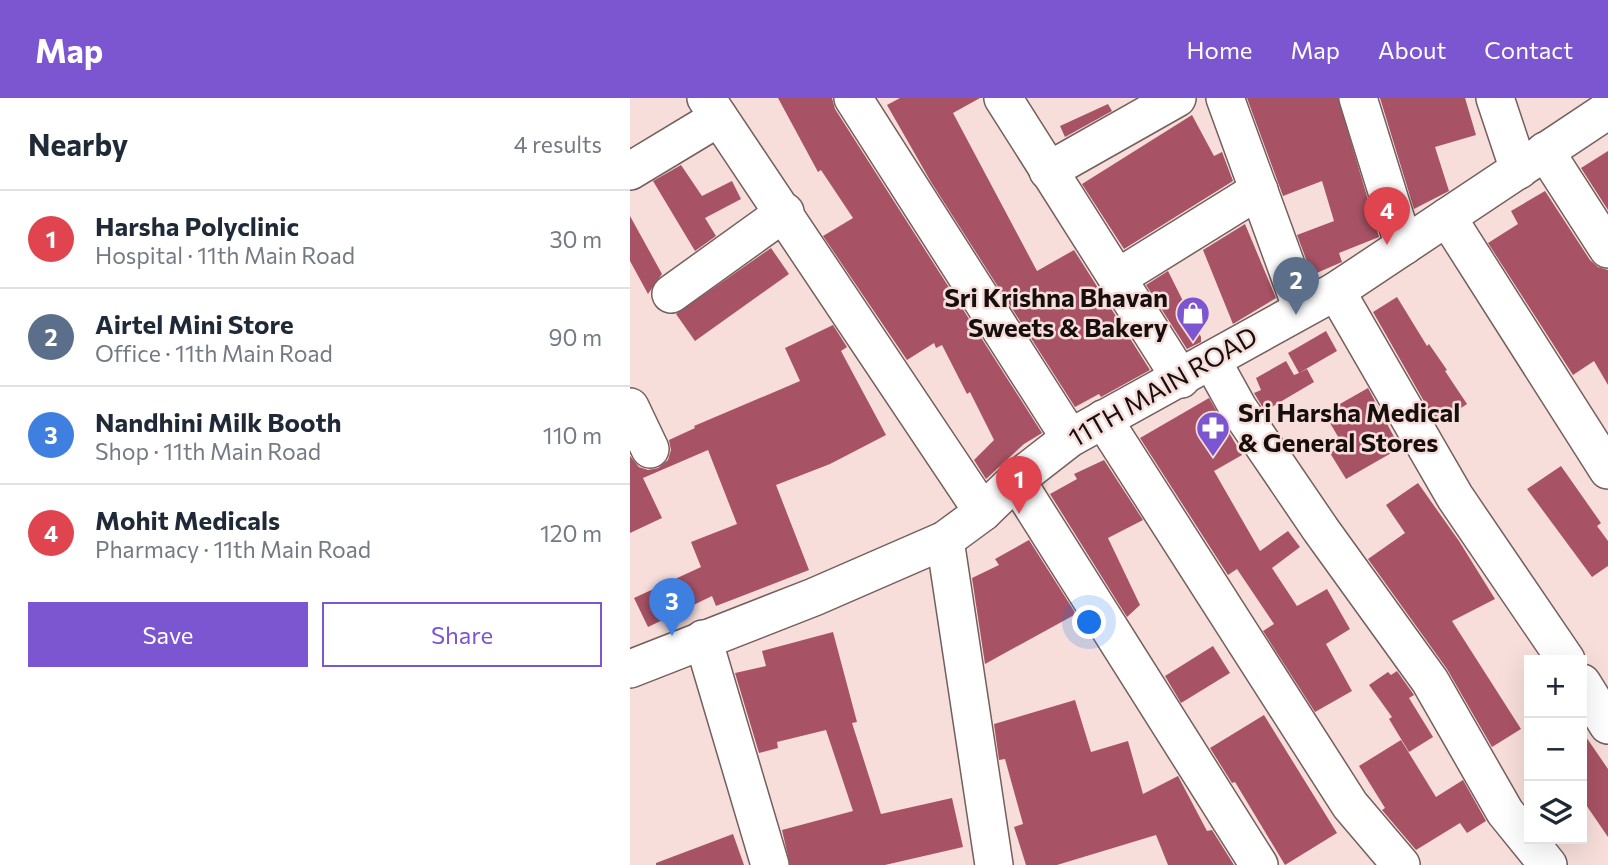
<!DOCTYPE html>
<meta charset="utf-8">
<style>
:root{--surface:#fff;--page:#f6f6f7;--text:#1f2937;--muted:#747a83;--line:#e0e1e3;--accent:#7c56d0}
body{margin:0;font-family:Commissioner,sans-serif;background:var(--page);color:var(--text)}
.controls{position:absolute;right:21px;bottom:21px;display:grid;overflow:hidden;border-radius:0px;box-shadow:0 7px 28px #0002}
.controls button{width:63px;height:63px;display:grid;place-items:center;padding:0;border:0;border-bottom:2px solid var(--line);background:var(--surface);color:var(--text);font:35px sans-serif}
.you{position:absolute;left:460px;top:525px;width:24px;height:24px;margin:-18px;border:5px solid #fff;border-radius:50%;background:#1a73e8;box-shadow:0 0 0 10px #1a73e833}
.badge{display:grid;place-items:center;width:46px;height:46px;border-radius:50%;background:var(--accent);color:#fff;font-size:23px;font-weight:700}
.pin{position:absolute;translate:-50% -58px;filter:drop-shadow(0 2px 4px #0008)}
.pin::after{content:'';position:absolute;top:37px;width:24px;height:21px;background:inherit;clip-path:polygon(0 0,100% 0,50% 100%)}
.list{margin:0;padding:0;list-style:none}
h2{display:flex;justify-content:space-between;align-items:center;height:91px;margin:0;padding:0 28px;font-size:30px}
h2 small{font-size:23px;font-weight:400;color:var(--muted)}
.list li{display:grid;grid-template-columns:46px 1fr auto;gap:21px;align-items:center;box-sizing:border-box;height:98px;padding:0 28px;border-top:2px solid var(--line)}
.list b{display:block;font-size:26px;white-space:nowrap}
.list p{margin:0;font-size:23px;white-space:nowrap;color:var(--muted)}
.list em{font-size:23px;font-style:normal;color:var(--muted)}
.actions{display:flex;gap:14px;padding:21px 28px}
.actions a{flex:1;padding:16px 0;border:2px solid var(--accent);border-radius:0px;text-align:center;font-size:24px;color:var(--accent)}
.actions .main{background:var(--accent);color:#fff}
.icon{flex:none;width:38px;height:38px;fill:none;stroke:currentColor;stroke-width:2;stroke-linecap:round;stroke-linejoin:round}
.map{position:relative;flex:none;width:978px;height:767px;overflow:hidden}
header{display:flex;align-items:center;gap:42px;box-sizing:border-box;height:98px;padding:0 35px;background:var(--accent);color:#fff}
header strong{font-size:33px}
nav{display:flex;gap:38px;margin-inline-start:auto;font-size:24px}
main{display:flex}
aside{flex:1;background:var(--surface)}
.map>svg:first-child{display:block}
</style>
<header>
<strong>Map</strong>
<nav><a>Home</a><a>Map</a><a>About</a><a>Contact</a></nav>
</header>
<main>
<aside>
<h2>Nearby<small>4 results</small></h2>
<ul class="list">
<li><span class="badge" style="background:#e0444e">1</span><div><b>Harsha Polyclinic</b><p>Hospital · 11th Main Road</p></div><em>30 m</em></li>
<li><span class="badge" style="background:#5c6f8a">2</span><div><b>Airtel Mini Store</b><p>Office · 11th Main Road</p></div><em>90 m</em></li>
<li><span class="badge" style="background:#3f7fe0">3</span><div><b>Nandhini Milk Booth</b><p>Shop · 11th Main Road</p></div><em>110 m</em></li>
<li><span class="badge" style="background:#e0444e">4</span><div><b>Mohit Medicals</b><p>Pharmacy · 11th Main Road</p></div><em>120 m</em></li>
</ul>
<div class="actions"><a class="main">Save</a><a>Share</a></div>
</aside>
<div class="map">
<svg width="978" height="767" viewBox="0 0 978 767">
<rect width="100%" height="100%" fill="#f7deda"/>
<g fill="#a85365">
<polygon points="148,0 202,0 205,11 412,335 394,346 356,381 344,362 364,342 340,294 337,296 312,247 306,250 304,245 277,262 193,138 223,120 191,72 188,74"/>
<polygon points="270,0 350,0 323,15 407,173 444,152 520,272 471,299 469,296 445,309 301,84 257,7"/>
<polygon points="617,0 708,0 749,139 709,155 712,164 682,177 667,137 704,123 692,83 653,98"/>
<polygon points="750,0 835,0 846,37 805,49 819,93 784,111"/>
<polygon points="478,6 482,13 435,39 430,28"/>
<polygon points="562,17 584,58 592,54 603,83 494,151 452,86"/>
<polygon points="978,53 978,112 951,70"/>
<polygon points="51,67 72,98 102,83 111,101 75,120 86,138 65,153 23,83"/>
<polygon points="915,93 960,162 968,169 978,172 978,287 964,263 943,277 858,145 888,126 881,113"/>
<polygon points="0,118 32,176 18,196 0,163"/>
<polygon points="615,126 646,200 603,226 573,152"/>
<polygon points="141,150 159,176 65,243 46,216"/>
<polygon points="538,173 571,239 571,244 557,251 516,187"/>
<polygon points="767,199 797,248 799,246 817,272 815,273 837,306 807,326 743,214"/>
<polygon points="203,227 217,249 211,253 256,337 200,366 146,387 179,472 86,508 82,498 18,529 4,500 71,469 61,444 107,426 78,352 13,380 32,420 0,435 0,358 9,369 18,372 28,370 38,362 41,352 39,342 65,330 64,328 170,283 155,250"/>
<polygon points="696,233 707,253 669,275 677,271 684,284 635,313 624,295 631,292 626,280 656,263 664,277 669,275 658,255"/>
<polygon points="738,290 770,350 716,381 700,355 713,347 694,315"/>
<polygon points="579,300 612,357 584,373 630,453 658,433 670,449 642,470 667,508 697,491 720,531 696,546 722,593 685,614 633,533 644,526 607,471 598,477 510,340"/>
<polygon points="474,362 513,422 478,440 510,507 497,519 420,396 447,381 444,376"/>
<polygon points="931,368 971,425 967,428 978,443 978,468 962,479 897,391"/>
<polygon points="788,385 829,443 865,501 822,523 891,631 862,649 817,571 738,461 775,435 756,407"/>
<polygon points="399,442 446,516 355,566 342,480 369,467 365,461"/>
<polygon points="203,534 227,624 222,625 251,716 322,700 333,749 255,767 160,767 152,732 223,713 196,632 147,644 148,650 129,655 105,575 136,568 132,553"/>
<polygon points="583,548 600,575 551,605 535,578"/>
<polygon points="767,573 784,597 779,600 803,639 779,654 759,621 762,619 739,587 758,574 761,577"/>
<polygon points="445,602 461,654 498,643 513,696 548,678 577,733 582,732 604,767 538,767 526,737 427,767 396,767 384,729 393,726 375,661 369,662 364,626"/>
<polygon points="634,617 707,735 655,767 605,684 602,685 580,650"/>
<polygon points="952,633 978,671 978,739 952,701"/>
<polygon points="771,642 806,699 833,682 856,723 837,735 830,725 786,752 752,712 755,710 729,668"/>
<polygon points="103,736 114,767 26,767 26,765"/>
</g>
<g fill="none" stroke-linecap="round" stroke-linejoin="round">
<g stroke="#745f5c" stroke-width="40">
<g id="minor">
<polyline points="76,0 353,414"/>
<polyline points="223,0 440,340"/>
<polyline points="373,0 551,281"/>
<polyline points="595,0 672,211"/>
<polyline points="728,0 774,148"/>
<polyline points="865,0 889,72"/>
<polyline points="915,53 978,151"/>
<polyline points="0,73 88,20"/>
<polyline points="418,73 547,0"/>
<polyline points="817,119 978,372"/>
<polyline points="489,179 629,92"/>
<polyline points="706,193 825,399 936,562"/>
<polyline points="41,196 155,114"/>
<polyline points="582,263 608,310 691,432 800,583 875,714 918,767"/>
<polyline points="0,309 20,351"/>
<polyline points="473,321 720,707 771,767"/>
<polyline points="386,382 629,767"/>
<polyline points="315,442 364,767"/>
<polyline points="73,541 140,767"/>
<polyline points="0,571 184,499 315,442 353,414 386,382 440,340 706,193 978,12"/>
<polyline points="952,585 978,627"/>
</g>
</g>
<use href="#minor" stroke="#fff" stroke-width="37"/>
</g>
<defs>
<g id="shop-pin" transform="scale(1.75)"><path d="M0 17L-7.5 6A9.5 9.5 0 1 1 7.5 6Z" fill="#7c56d0" stroke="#f7deda"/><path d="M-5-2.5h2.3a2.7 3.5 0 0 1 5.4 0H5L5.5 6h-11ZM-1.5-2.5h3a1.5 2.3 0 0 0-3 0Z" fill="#fff"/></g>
<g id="pharmacy-pin" transform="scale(1.75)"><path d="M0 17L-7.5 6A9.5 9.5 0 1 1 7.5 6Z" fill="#7c56d0" stroke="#f7deda"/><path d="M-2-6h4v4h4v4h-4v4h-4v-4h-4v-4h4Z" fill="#fff"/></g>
</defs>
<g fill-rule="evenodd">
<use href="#shop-pin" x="563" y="215"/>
<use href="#pharmacy-pin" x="583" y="330"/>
</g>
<g text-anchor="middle" stroke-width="5" stroke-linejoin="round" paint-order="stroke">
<g font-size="26" font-weight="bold" fill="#170f0e" stroke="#f7deda" text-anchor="end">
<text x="538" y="209">Sri Krishna Bhavan<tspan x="538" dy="30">Sweets &amp; Bakery</tspan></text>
<text x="608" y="324" text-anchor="start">Sri Harsha Medical<tspan x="608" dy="30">&amp; General Stores</tspan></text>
</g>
<g font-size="26" fill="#170f0e" stroke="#f7deda">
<text transform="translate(533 289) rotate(-30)" y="9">11TH MAIN ROAD</text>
</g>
</g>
</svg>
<div class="controls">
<button>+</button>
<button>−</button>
<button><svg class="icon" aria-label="layers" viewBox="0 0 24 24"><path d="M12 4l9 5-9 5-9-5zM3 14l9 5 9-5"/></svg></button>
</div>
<div class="you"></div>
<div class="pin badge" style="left:389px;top:416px;background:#e0444e">1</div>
<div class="pin badge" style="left:666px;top:217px;background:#5c6f8a">2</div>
<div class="pin badge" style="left:42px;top:538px;background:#3f7fe0">3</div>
<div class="pin badge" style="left:757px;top:147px;background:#e0444e">4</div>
</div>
</main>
